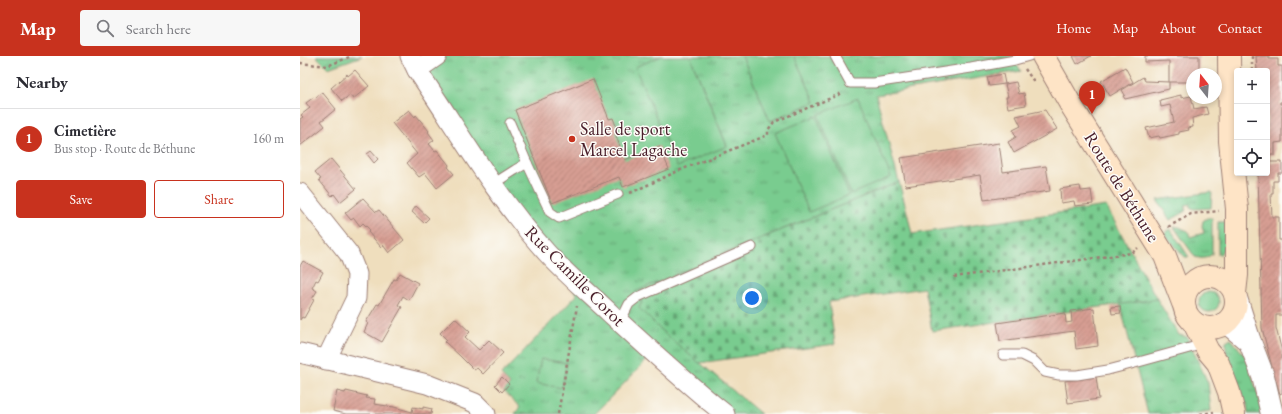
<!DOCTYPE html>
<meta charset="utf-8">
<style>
:root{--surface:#fff;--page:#f7f7f7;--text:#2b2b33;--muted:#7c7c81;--line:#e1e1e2;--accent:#c8321e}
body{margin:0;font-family:"EB Garamond",serif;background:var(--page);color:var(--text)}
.controls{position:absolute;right:12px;top:12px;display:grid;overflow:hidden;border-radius:4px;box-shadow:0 2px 6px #0003}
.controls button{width:36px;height:36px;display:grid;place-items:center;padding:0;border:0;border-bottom:1px solid var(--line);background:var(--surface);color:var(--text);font:20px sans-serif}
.compass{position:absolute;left:886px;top:12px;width:36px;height:36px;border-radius:50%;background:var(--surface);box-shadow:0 2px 6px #0003;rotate:343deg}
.you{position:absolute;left:452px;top:242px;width:14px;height:14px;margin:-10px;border:3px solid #fff;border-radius:50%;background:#1a73e8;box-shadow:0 0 0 6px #1a73e833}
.badge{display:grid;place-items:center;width:26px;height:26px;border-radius:50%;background:var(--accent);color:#fff;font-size:13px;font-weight:700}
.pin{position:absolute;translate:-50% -33px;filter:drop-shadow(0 1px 2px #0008)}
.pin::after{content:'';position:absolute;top:21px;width:14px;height:12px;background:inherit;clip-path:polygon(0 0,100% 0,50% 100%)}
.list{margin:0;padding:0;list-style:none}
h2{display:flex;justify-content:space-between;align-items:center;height:52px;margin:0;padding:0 16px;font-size:17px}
h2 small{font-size:13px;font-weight:400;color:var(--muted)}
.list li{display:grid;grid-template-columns:26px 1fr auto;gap:12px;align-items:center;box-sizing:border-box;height:60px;padding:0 16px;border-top:1px solid var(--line)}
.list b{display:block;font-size:15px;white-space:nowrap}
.list p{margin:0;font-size:13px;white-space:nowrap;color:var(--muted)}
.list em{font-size:13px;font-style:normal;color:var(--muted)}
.actions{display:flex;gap:8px;padding:12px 16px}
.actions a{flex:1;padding:9px 0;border:1px solid var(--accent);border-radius:4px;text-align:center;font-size:14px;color:var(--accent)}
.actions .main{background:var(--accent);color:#fff}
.icon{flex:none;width:22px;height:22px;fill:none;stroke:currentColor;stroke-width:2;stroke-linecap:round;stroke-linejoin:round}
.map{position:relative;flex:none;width:982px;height:358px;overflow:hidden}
header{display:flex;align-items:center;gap:24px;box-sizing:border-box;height:56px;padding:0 20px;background:var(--accent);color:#fff}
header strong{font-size:19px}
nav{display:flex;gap:22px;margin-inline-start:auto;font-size:14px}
.search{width:280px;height:36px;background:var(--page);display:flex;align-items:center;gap:10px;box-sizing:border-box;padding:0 14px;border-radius:4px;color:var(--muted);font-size:15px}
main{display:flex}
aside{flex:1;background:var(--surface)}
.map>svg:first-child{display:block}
</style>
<header>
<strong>Map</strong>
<div class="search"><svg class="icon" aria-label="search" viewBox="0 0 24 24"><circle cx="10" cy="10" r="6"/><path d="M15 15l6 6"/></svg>Search here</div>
<nav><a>Home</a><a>Map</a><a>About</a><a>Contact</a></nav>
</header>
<main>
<aside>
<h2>Nearby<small></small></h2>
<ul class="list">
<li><span class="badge">1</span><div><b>Cimetière</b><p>Bus stop · Route de Béthune</p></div><em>160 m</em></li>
</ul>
<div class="actions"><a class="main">Save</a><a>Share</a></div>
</aside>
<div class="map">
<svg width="982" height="358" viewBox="0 0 982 358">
<defs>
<pattern id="grass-tufts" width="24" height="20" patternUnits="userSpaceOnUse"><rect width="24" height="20" fill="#79cc8f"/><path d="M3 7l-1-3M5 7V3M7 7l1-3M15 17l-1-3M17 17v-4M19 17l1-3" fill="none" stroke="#65a575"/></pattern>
<pattern id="cemetery-stones" width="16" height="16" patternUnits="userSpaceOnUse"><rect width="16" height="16" fill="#79cc8f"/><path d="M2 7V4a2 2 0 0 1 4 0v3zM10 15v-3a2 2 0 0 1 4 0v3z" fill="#65a575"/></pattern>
<pattern id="building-hatch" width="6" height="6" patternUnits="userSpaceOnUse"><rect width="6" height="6" fill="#d79e93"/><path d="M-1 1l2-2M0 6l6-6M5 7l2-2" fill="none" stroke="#b08078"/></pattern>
</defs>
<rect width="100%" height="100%" fill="#fdfcf7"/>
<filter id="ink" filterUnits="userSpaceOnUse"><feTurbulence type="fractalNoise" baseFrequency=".025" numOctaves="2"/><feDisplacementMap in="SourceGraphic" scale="8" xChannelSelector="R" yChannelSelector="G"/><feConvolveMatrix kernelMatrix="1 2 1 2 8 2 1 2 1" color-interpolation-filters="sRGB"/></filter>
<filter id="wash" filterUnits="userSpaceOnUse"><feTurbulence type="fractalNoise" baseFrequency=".012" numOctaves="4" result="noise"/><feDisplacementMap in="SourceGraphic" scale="16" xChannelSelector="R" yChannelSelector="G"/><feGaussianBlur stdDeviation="0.9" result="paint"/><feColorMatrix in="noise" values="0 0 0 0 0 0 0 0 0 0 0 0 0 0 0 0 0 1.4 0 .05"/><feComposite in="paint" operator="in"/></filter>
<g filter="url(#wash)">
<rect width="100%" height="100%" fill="#efdebd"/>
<g fill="url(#grass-tufts)" stroke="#62765d">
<polygon points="16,0 62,0 28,12"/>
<polygon points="137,0 362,0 336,11 427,90 390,0 442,0 471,65 515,46 494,0 712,0 721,15 576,39 599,126 452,186 335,236 362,275 461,358 425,358 354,297 294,358 215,358 220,351 204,336 210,328 201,319 277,239 117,14"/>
<polygon points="912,136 911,152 894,153 890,151 890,148 886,149 885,156 870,164 857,144"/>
<path d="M907,162H912V198C906,203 902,203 895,201L874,171H879L888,175L890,181L904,177L902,170L903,165Z"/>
<polygon points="918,166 928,166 925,190 920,199 918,198"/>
<polygon points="871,173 871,174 889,201 885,201 864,178 867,175"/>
<polygon points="857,243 879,279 887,281 908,327 911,355 890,358 848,358 820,248"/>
<polygon points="931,283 946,301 964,358 948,358 947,347 941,344 926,297 926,286"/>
</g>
<polygon fill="url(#cemetery-stones)" stroke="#62765d" points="599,126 607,156 612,178 806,150 857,243 632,275 624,232 529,246 535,288 399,307 362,275 339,252 342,246 335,236 452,186"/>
<g fill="#79cc8f" stroke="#62765d">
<polygon points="362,0 390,0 427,90 377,111 335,11"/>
<polygon points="442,0 494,0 515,46 470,65"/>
<polygon points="558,42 591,121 551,138 518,59"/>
<polygon points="516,60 549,139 509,156 475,77"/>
<circle cx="909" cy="246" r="10"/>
<polygon points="241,303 267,307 262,332 236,327"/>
</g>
<g id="blocks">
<g fill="url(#building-hatch)">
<polygon points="773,0 791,0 777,8"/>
<polygon points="845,0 899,0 899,18 892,18 892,26 869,26 869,5 845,6"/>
<polygon points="956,0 969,0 969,3 978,3 978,10 982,10 982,46 980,46 980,48 982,48 982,86 975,87 975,99 970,99 970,106 982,106 982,117 978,117 978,125 973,125 973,138 971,138 972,161 979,161 979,184 982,184 982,259 976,259 976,272 982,296 982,337 980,338 974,319 962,272 958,117 967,117 967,15 957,15"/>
<polygon points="825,11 833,26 810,40 801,25"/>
<polygon points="55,14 69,30 53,43 50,39 42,45 31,32 47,18 48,20"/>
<polygon points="703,18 705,28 689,30 687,21"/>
<polygon points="843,21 845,25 869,26 869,33 825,43 823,40 825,39 822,34"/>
<polygon points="293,23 309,63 313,62 318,75 315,77 325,104 359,90 369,113 323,131 319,121 252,147 215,54"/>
<polygon points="716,26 719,38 724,37 726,49 708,52 706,41 708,41 705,28"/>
<polygon points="22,36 36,53 21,65 25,70 0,90 0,63 3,61 1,59 10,52 6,47 14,41 15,42"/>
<polygon points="881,39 881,42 891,40 894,53 906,51 908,58 892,62 893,71 888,72 889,74 879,76 879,78 860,82 859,80 849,82 846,72 874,66 870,49 861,51 860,44"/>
<polygon points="109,54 115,61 116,59 129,75 128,76 134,84 129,88 135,95 137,94 149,109 148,111 154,118 137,132 125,117 119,121 107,107 117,98 92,67"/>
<polygon points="745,54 757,73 714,97 708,86 716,81 713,74 721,70 716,60"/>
<polygon points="699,87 703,116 746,110 750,135 684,144 680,119 606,130 601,102"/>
<polygon points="71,95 78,103 74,107 67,98"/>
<polygon points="31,103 56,133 40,146 34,138 32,140 19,124 21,123 15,116"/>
<polygon points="780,130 781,135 791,134 793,148 775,150 774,145 761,147 760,133"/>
<polygon points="63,142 76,156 79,154 104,184 89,197 83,189 81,191 68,176 70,174 63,167 60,170 54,162 51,164 45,157"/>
<polygon points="116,150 129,162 124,167 112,156"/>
<polygon points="3,205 23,216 18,225 16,224 12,232 17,235 12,243 14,244 4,262 2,261 0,264 0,210"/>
<polygon points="100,217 118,227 109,244 103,240 98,249 102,251 82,286 64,276 68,267 66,266 77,248 79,249 94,223 96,224"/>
<polygon points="820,250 821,257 812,258 811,251"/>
<polygon points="794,252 798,290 776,293 774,275 700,285 697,267 765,257 766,267 772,266 771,255"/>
<polygon points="155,262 170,276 165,281 179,294 189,284 203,297 183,318 177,312 174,314 160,300 145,286 147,284 140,277"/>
<polygon points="202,321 209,328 202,336 195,329"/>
<polygon points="796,321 799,343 768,347 765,325"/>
<polygon points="37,335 45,337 46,335 67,340 66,342 75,343 74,348 94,351 112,356 113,351 123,353 123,351 132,353 131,358 46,358 33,355"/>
</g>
</g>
</g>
<g filter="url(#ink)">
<use href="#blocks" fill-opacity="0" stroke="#9c7e74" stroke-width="1"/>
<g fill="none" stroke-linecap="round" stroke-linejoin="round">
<g stroke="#9c7e74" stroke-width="11">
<g id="service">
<polyline points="535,0 550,27 574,27 671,12 715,4 729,0"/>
<polyline points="210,67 227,107 250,156 259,162 318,138"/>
<polyline points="193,128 215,114 227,107"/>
<polyline points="320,266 329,248 338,241 452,191"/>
<polyline points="703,299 722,299 734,305 745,316 759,319 777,319 808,314 835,307 904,288"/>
</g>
</g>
<g stroke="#9c7e74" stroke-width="21">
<g id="minor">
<path d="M110,0L117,14C159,76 197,142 247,197C267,219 290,238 311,258C348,292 386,327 425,358"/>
<polyline points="117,14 137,0"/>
<polyline points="0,137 49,198 57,218 56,242 26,304"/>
<polyline points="0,297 127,328 175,347 186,358"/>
</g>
</g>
<g stroke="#9c7e74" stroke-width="24">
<g id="tertiary">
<polyline points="936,242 950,286 963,320 972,358"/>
<polyline points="923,268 931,270 950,286"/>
</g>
</g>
<g stroke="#9c7e74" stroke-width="24">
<g id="secondary">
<polyline points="743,0 771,49 865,200 883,247"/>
<polyline points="929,0 930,85 937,153 937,219 935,237"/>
<circle cx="910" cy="246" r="26"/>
<polyline points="894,267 908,295 918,307 929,336 934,358"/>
</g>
</g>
<g stroke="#9c7e74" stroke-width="2.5" stroke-dasharray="3 3" stroke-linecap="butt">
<polyline points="952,0 952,15"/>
<polyline points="0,7 27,10 52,0"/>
<polyline points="725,13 732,23 734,25"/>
<polyline points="330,137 378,115 468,79 468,74 474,66 538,39 542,35"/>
<polyline points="868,171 891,158 919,155"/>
<polyline points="654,221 832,197 838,192"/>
<polyline points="258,358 277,250"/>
<polyline points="900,358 914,356"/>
</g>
<use href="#service" stroke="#fff" stroke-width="9"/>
<use href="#minor" stroke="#fff" stroke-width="19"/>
<use href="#tertiary" stroke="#fff" stroke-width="22"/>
<use href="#secondary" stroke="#fee4c6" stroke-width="22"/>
</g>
</g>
<circle fill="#c8321e" stroke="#fdfcf7" stroke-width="1.5" cx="272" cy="83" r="4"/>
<g text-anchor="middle" stroke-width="3" stroke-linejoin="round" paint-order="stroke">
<g font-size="18" fill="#4a1f2b" stroke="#fdfcf7" text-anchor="start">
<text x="280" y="79">Salle de sport<tspan x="280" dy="21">Marcel Lagache</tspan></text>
</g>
<g font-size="18" fill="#4a1f2b" stroke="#fdfcf7">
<text transform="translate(822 131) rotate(58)" y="6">Route de Béthune</text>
<text transform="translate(275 220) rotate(45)" y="6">Rue Camille Corot</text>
</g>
</g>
</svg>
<div class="controls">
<button>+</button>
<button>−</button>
<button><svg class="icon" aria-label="locate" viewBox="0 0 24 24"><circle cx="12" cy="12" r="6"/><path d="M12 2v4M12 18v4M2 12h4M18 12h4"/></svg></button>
</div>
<svg class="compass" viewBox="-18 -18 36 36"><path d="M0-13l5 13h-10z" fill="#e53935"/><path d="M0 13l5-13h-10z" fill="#7c7c81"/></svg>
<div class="you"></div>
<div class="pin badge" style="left:792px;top:58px">1</div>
</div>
</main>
